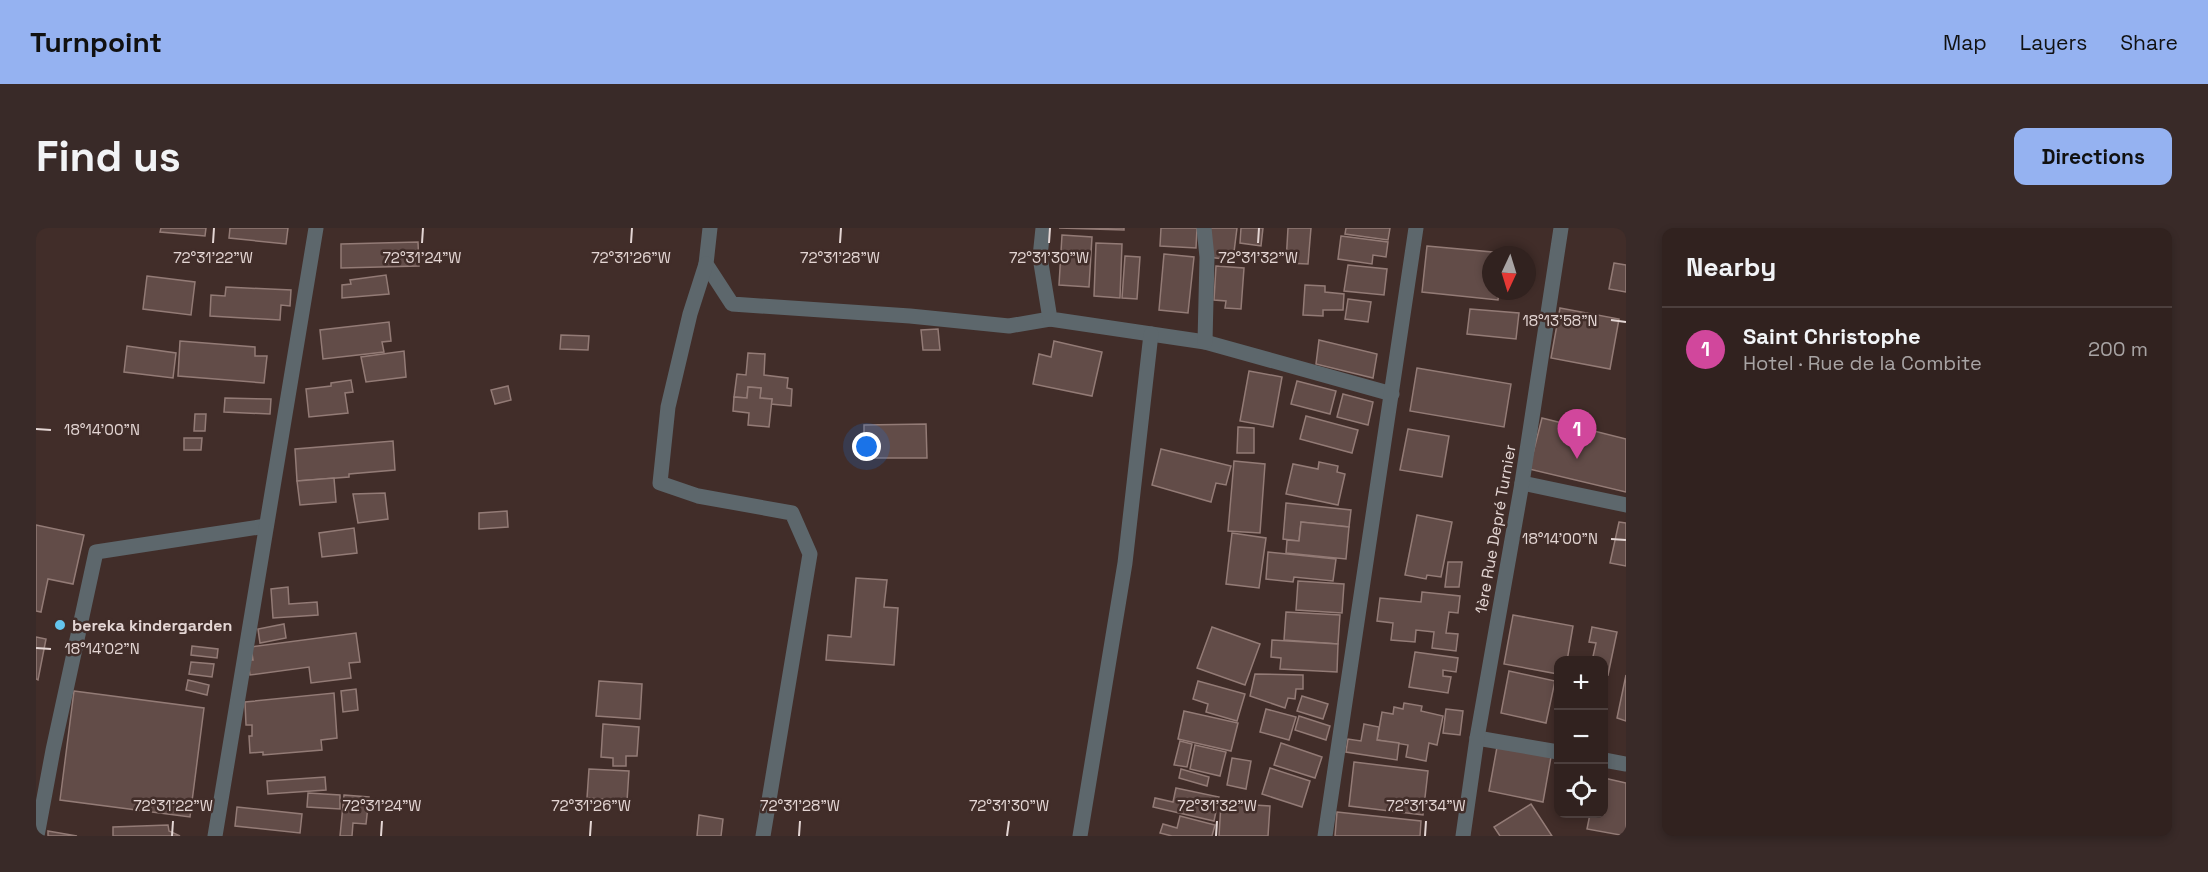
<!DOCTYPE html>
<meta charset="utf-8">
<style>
:root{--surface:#31221f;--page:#392a28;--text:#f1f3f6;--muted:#a8a4a4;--line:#4c3f3d;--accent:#95b2f1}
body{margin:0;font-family:"Space Grotesk",sans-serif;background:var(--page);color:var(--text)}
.controls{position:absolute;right:18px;bottom:18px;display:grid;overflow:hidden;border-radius:12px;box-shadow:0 3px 9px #0003}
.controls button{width:54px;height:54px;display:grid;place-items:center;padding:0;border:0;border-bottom:2px solid var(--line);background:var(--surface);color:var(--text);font:30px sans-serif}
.compass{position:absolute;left:1446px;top:18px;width:54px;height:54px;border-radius:50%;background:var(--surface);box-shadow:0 3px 9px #0003;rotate:184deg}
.you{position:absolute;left:831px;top:219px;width:21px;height:21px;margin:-15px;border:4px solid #fff;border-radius:50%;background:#1a73e8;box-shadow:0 0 0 9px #1a73e833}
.badge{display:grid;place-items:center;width:39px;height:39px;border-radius:50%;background:var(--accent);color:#fff;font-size:20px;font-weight:700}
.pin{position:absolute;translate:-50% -50px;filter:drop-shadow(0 2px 3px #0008)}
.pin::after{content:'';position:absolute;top:32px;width:21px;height:18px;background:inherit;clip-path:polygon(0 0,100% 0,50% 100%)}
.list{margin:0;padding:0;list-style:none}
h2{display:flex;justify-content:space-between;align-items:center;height:78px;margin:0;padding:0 24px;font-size:26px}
h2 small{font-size:20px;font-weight:400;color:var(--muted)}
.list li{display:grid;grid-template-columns:39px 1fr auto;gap:18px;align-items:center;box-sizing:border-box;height:84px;padding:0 24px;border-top:2px solid var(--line)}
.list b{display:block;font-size:22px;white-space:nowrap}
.list p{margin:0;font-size:20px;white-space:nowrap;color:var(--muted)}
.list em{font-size:20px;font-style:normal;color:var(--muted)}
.icon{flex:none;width:33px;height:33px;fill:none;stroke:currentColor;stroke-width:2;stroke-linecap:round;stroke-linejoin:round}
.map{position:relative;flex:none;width:1590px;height:608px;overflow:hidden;border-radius:12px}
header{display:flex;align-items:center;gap:36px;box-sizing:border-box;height:84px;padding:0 30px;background:var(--accent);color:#111}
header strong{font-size:28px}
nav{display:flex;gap:33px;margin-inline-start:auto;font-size:21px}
.intro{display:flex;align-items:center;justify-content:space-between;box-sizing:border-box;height:144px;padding:0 36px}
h1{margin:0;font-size:42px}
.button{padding:15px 27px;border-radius:12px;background:var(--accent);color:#111;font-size:21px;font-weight:700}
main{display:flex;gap:36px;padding:0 36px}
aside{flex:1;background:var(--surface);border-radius:12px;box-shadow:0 3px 9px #0003}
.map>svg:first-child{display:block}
</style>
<header>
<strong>Turnpoint</strong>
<nav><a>Map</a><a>Layers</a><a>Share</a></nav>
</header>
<div class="intro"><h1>Find us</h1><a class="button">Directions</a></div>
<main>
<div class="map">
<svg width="1590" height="608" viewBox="0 0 1590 608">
<rect width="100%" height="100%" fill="#412d29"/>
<g fill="#624c48" stroke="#937b76" stroke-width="1.5">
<polygon points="125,0 170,0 169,8 124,4"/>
<polygon points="194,0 252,0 250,16 193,10"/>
<polygon points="1023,0 1088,0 1088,2"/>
<polygon points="1125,0 1161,0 1160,20 1124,18"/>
<polygon points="1174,0 1201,0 1197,32 1171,29"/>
<polygon points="1205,0 1227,0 1225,18 1204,15"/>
<polygon points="1252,0 1275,0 1272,36 1250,35"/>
<polygon points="1310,0 1354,0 1352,12 1309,6"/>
<polygon points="1026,7 1056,9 1053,59 1023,57"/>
<polygon points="1305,8 1352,14 1350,29 1337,27 1336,36 1302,31"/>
<polygon points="382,14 383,38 305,40 305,16"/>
<polygon points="1060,15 1086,16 1084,70 1058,68"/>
<polygon points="1391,18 1467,25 1466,27 1455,27 1455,63 1463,63 1462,72 1386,64"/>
<polygon points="1128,26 1158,29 1152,85 1123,82"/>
<polygon points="1089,28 1104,29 1101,71 1086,70"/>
<polygon points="1578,35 1590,37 1590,64 1573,61"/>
<polygon points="1312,37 1351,41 1348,67 1308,63"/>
<polygon points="1180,38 1208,40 1205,81 1189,80 1190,73 1178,72"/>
<polygon points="350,47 353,66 306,70 306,57 315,56 314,52"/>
<polygon points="111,48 159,54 155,87 107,81"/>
<polygon points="1269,57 1289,58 1289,64 1308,66 1307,82 1287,82 1287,88 1267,87"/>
<polygon points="190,59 255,62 254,78 245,77 244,92 174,88 175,67 189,68"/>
<polygon points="1312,71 1335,74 1332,94 1309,91"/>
<polygon points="1524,80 1583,91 1574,141 1515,130"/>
<polygon points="1434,81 1483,85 1480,111 1431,106"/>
<polygon points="353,94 355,113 346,114 348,124 287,131 284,102"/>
<polygon points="902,101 904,122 887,122 885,102"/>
<polygon points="525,107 553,108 552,122 524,121"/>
<polygon points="1283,112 1341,126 1337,150 1280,136"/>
<polygon points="144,113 219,119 219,128 231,128 228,155 142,148"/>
<polygon points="1018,113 1066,124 1056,168 997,156 1003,126 1015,129"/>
<polygon points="91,118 140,125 137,150 88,144"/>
<polygon points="368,123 370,149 330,154 325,129"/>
<polygon points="712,125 729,126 728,147 752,150 751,160 756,161 755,178 735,176 736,171 724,170 725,160 712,159 711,170 698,169 701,146 710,147"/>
<polygon points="1381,140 1475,156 1468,199 1374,183"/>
<polygon points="1213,143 1246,149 1237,199 1204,193"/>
<polygon points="315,152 317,164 309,165 312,185 273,189 270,161 295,158 295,155"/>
<polygon points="1261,153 1300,163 1294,186 1255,176"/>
<polygon points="472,158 475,172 459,176 455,162"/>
<polygon points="712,159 725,160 724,170 736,171 733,199 712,197 713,185 697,183 698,169 711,170"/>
<polygon points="1307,166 1337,174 1332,197 1301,189"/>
<polygon points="189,170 235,171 234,186 188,184"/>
<polygon points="159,186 170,186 169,203 158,203"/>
<polygon points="1270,188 1322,202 1316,225 1264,211"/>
<polygon points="1506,190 1590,211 1590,264 1493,241"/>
<polygon points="890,196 891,230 828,230 828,197"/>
<polygon points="1202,199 1218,200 1218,225 1201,225"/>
<polygon points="1372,201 1413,208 1406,249 1364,242"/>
<polygon points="148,210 166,210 165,222 148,222"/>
<polygon points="357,213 359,242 313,246 313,249 261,253 259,221"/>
<polygon points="1125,221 1195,238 1190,257 1180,255 1175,274 1116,257"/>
<polygon points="1198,233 1229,236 1224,305 1192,303"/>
<polygon points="1283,234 1302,238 1301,244 1309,246 1302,277 1250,266 1257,236 1282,241"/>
<polygon points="298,250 300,274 264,277 261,253"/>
<polygon points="349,265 352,291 322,295 317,266"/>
<polygon points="1250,275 1315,282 1313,299 1265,294 1263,313 1247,311"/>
<polygon points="471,283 472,299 443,301 443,285"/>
<polygon points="1381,287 1416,294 1405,349 1391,347 1390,351 1369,347"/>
<polygon points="1265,294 1313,299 1310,331 1250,325 1251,312 1263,313"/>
<polygon points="1583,294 1590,295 1590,338 1574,335"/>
<polygon points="0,297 48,307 37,356 12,351 5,384 0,383"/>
<polygon points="318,300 321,325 286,329 283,305"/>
<polygon points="1196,305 1230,310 1223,360 1190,356"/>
<polygon points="1232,324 1300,331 1297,353 1258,349 1257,354 1230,351"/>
<polygon points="1412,334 1426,334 1423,359 1409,359"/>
<polygon points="820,350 851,352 848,379 862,380 858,437 790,432 792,407 815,409"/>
<polygon points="1262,353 1308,356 1306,385 1260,382"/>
<polygon points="252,359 253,376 281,374 282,387 237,390 235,361"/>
<polygon points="1386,364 1424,368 1422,385 1413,384 1410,405 1422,406 1420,423 1396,420 1398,404 1380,402 1379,414 1355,412 1357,395 1341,393 1344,370 1385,374"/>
<polygon points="1250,384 1304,387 1302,416 1248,412"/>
<polygon points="1477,387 1537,398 1531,433 1522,433 1522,446 1468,436"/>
<polygon points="248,396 250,410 224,415 222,401"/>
<polygon points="1176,399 1224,416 1209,457 1161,440"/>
<polygon points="1556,399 1581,404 1572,447 1568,446 1568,433 1556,433 1560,415 1553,414"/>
<polygon points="320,405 324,434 313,435 315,450 275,455 273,439 214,447 212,432 217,432 215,419"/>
<polygon points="0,409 10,411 2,452 0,451"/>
<polygon points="1236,412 1302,416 1301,444 1244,441 1245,430 1235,429"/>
<polygon points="156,418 182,421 181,430 155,427"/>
<polygon points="1379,424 1422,430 1420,444 1407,442 1407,448 1415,449 1412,465 1373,459"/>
<polygon points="155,434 178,436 176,449 153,446"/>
<polygon points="1473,443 1519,453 1510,495 1465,485"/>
<polygon points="1219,446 1267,447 1267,461 1260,461 1259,471 1252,470 1249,480 1214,468"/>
<polygon points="1590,447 1590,493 1581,490"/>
<polygon points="152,452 173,457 171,467 150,462"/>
<polygon points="563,453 606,456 604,491 560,488"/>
<polygon points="1162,453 1209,466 1201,493 1170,484 1172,476 1157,471"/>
<polygon points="320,461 322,482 307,484 305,463"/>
<polygon points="38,463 168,480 154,589 24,572"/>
<polygon points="298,465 301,510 285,512 286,522 227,527 227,524 214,525 213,508 216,508 216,497 210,497 209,474"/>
<polygon points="1266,468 1292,476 1287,491 1261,483"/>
<polygon points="1368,475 1386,478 1385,483 1407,488 1401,517 1393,515 1390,533 1370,529 1372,517 1341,512 1346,484 1357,486 1358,479 1367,481"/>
<polygon points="1230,481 1260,489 1253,512 1224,504"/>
<polygon points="1410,481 1427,483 1424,507 1407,505"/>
<polygon points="1148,483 1202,495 1195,523 1142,511"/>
<polygon points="1263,488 1294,498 1290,512 1259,502"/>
<polygon points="567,496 603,499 601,528 590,528 590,538 577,538 577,530 565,529"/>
<polygon points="1328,496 1343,499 1341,512 1363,515 1361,532 1310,524 1312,511 1325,513"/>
<polygon points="1144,513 1156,516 1151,539 1138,537"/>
<polygon points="1245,515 1286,529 1279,550 1238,537"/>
<polygon points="1159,517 1190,524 1184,548 1154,541"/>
<polygon points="1461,519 1515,529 1507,574 1453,563"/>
<polygon points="1196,530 1215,533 1210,561 1191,557"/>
<polygon points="1318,534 1392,543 1387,587 1313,578"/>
<polygon points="1234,540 1274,553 1266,579 1226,566"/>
<polygon points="553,541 593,543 591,573 551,570"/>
<polygon points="1145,541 1173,549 1171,558 1143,550"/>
<polygon points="289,549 290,562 232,566 231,553"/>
<polygon points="1568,550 1590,555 1590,608 1551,601 1554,586 1568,586"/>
<polygon points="1140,560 1183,569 1178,593 1117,579 1119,570 1137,574"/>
<polygon points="272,565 304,567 304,581 271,579"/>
<polygon points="308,567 333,569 330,596 317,595 316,608 304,608"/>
<polygon points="1185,575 1234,578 1232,608 1183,608"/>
<polygon points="1495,576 1516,608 1464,608 1458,599"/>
<polygon points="201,579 266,586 264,605 199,598"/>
<polygon points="1301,584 1385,593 1384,608 1299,608"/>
<polygon points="663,587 687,591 685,608 661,608"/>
<polygon points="1144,588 1179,597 1176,608 1136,608 1124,605 1127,596 1141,600"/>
<polygon points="132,597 133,603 144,608 77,608 77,599"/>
<polygon points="12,603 41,608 12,608"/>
</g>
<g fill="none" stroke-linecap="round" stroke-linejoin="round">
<g stroke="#5d676c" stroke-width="15">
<polyline points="674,0 670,36 696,76 874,88 973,98 1014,91"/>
<polyline points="1007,0 1004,29 1014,91 1169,114 1356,166"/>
<polyline points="1168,0 1171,29 1169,114"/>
<polyline points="670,36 654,86 632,179 624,255 662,268 756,285 774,326 727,608"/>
<polyline points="1486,255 1590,277"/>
<polyline points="1441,510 1522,524"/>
<polyline points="1568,532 1590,536"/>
<polyline points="1,608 17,522 60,324 230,298"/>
<polyline points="179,608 280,0"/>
<polyline points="1044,608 1089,335 1115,106"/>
<polyline points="1289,608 1380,0"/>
<polyline points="1427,608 1441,510 1486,255 1525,0"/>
</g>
</g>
<path fill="none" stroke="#e4d6d4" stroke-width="2" d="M177,15L178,0M386,15L387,0M595,15L596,0M804,15L805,0M1013,15L1014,0M1222,15L1223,0M1575,92L1590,94M0,201L15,202M1575,311L1590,312M0,420L15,421M136,608L137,593M345,608L346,593M554,608L555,593M763,608L764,593M971,608L973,593M1180,608L1181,593M1389,608L1390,593"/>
<circle fill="#64c5ee" stroke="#412d29" stroke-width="2" cx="24" cy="397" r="6"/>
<g text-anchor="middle" stroke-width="5" stroke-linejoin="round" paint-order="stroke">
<g font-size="16" fill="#e4d6d4" stroke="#412d29">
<text transform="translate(1459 301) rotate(-80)" y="6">1ère Rue Depré Turnier</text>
</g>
<g font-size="16" font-weight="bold" fill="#e4d6d4" stroke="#412d29" text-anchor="start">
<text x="36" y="403">bereka kindergarden</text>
</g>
</g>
<g font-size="15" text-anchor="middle" fill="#e4d6d4" stroke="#412d29" stroke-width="5" stroke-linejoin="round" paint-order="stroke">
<text x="177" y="35">72°31'22"W</text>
<text x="386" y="35">72°31'24"W</text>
<text x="595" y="35">72°31'26"W</text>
<text x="804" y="35">72°31'28"W</text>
<text x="1013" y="35">72°31'30"W</text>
<text x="1222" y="35">72°31'32"W</text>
<text x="1524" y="98">18°13'58"N</text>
<text x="66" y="207">18°14'00"N</text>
<text x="1524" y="316">18°14'00"N</text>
<text x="66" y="426">18°14'02"N</text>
<text x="137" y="583">72°31'22"W</text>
<text x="346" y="583">72°31'24"W</text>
<text x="555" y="583">72°31'26"W</text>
<text x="764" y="583">72°31'28"W</text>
<text x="973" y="583">72°31'30"W</text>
<text x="1181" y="583">72°31'32"W</text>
<text x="1390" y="583">72°31'34"W</text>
</g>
</svg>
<div class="controls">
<button>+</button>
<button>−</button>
<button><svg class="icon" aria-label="locate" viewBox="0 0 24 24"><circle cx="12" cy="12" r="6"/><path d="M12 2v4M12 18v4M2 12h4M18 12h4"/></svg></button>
</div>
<svg class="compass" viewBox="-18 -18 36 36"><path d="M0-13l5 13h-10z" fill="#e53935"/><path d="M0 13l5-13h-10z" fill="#a8a4a4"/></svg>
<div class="you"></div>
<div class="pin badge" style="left:1541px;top:231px;background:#d1479c">1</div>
</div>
<aside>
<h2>Nearby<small></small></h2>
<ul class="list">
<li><span class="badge" style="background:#d1479c">1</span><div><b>Saint Christophe</b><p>Hotel · Rue de la Combite</p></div><em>200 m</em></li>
</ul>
</aside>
</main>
